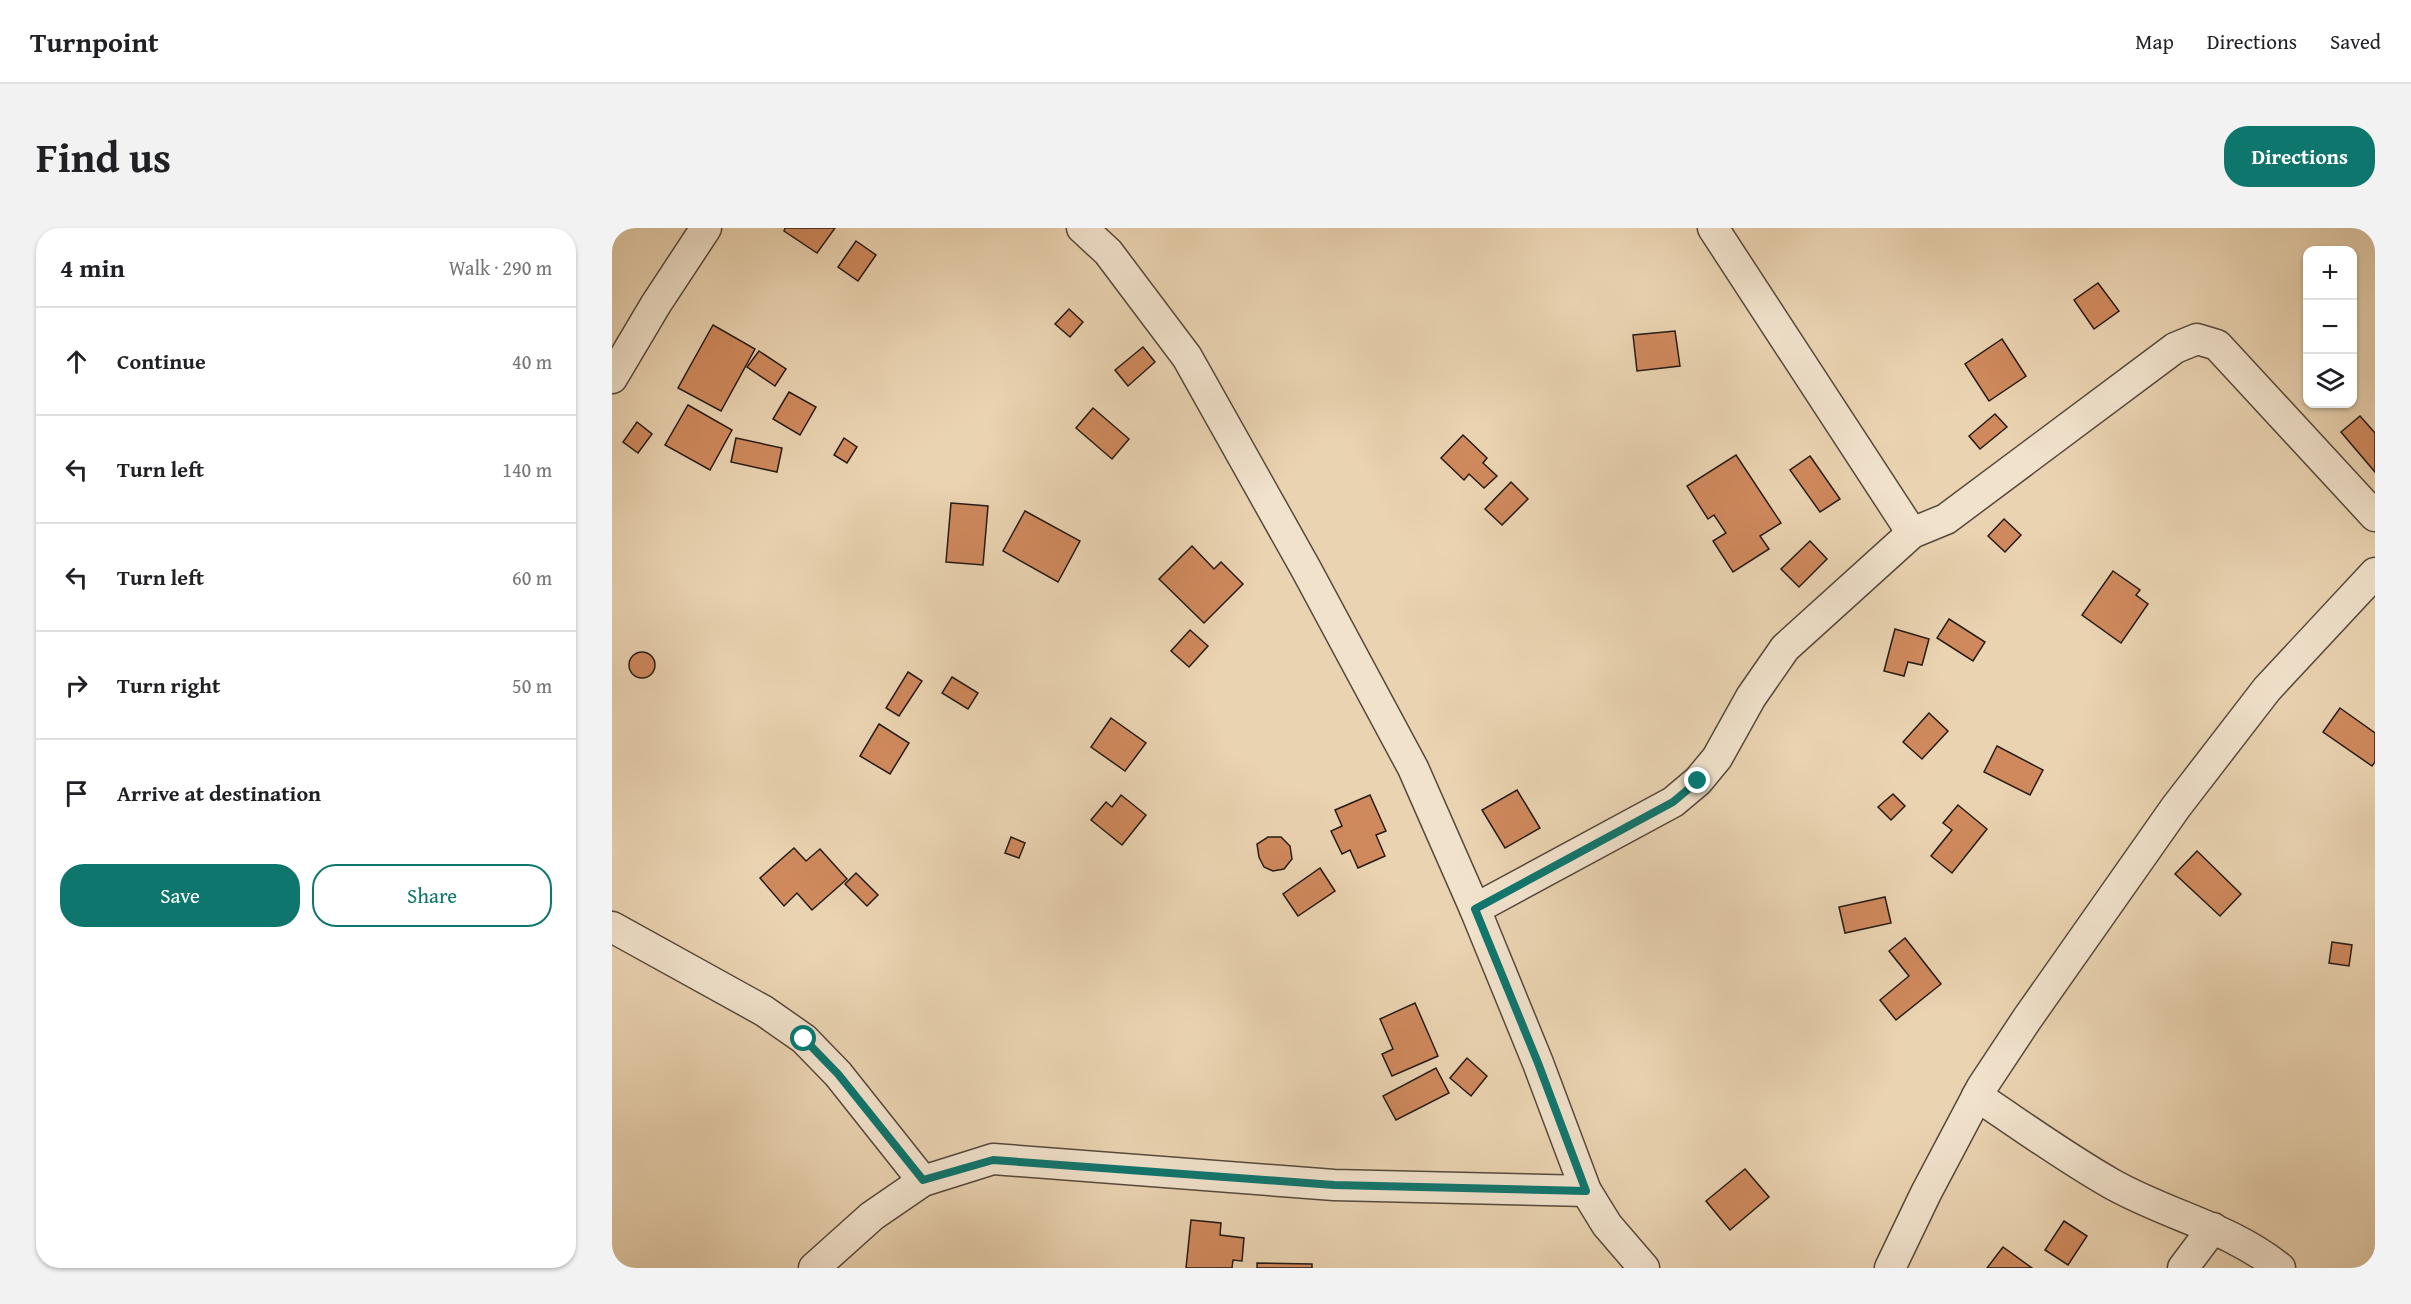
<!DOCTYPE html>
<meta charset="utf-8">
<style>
:root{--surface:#fff;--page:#f2f2f2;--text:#202124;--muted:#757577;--line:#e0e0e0;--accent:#0f766e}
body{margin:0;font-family:"Gentium Book Plus",serif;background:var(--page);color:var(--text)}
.controls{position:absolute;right:18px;top:18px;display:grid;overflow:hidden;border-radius:12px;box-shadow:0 2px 4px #0004}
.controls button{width:54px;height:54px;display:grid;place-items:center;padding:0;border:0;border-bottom:2px solid var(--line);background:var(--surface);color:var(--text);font:30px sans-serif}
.stop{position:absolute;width:18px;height:18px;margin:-14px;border:4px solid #0f766e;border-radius:50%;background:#fff}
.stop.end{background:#0f766e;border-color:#fff;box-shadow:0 2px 6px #0008}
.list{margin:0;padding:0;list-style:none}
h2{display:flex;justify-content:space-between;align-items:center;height:78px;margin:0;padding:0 24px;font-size:26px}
h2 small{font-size:20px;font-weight:400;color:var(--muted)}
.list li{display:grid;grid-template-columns:39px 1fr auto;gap:18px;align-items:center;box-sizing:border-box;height:108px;padding:0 24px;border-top:2px solid var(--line)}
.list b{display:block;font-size:22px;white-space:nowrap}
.list em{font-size:20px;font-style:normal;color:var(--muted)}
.actions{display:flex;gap:12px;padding:18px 24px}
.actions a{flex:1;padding:14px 0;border:2px solid var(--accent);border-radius:24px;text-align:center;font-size:21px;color:var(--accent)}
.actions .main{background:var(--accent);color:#fff}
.icon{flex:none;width:33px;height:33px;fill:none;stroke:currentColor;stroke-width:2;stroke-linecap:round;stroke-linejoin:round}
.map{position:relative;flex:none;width:1763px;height:1040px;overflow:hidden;border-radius:24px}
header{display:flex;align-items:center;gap:36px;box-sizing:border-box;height:84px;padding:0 30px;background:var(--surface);border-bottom:2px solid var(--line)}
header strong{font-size:28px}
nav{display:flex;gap:33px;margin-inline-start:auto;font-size:21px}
.intro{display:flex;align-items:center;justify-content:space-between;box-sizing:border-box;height:144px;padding:0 36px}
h1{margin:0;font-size:42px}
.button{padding:15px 27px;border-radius:24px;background:var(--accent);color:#fff;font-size:21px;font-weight:700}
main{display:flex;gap:36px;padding:0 36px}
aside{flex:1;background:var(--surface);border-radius:24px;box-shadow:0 2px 4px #0004}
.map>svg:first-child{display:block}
</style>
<header>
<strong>Turnpoint</strong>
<nav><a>Map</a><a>Directions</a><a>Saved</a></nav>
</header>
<div class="intro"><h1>Find us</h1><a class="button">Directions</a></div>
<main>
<aside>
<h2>4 min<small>Walk · 290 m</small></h2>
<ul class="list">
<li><svg class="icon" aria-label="ahead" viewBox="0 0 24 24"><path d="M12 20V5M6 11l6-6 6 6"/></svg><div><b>Continue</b></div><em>40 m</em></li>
<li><svg class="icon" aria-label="left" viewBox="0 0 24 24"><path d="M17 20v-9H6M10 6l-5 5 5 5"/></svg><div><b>Turn left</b></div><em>140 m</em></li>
<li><svg class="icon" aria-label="left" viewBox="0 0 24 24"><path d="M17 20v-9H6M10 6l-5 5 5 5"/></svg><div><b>Turn left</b></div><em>60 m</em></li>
<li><svg class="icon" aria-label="right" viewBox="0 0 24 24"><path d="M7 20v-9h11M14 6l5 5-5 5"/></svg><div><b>Turn right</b></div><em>50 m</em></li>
<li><svg class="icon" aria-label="arrive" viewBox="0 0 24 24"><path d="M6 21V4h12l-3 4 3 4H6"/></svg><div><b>Arrive at destination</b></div></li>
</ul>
<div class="actions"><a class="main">Save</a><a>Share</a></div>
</aside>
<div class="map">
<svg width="1763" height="1040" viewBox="0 0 1763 1040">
<rect width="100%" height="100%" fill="#ead3b1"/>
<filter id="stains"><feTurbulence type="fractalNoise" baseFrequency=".00333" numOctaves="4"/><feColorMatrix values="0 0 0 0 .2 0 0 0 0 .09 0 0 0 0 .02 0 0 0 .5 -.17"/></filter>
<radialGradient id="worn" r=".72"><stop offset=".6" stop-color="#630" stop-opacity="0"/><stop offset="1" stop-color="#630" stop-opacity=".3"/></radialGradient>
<g fill="#cf895d" stroke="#261b15" stroke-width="1.5">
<polygon points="173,0 223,0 205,25 172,3"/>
<polygon points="244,13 264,27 246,53 226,39"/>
<polygon points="1486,55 1507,83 1482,101 1462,72"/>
<polygon points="457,81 471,94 458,109 443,96"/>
<polygon points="101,97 143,121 109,183 66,160"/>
<polygon points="1063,103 1068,138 1025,143 1021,107"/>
<polygon points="1390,111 1414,148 1377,173 1353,136"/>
<polygon points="531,119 543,134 516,158 503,142"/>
<polygon points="147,123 174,141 163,158 135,139"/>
<polygon points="177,164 204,179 188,207 161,191"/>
<polygon points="76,177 120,202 98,242 53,217"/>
<polygon points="481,180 517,211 500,231 464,200"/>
<polygon points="1383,186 1395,199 1368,221 1357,208"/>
<polygon points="1748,188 1763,205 1763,244 1729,204"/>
<polygon points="25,194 40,206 26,225 11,214"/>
<polygon points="851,207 875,230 871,235 885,248 872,260 857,246 852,252 829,230"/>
<polygon points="124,210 170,220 165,244 119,234"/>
<polygon points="232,210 245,219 235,235 222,227"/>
<polygon points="1124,227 1169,295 1148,308 1157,321 1121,344 1101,313 1114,305 1102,287 1096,291 1075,258"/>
<polygon points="1198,228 1228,271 1208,284 1178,242"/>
<polygon points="899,254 916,271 890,297 873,281"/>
<polygon points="339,275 376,278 371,337 334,334"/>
<polygon points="413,283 468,313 446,354 391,323"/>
<polygon points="1392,291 1409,307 1393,324 1376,308"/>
<polygon points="1198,313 1215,331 1187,359 1169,341"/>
<polygon points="580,318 602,341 609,334 631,356 592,395 547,351"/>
<polygon points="1501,343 1528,362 1524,367 1536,376 1509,415 1470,387"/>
<polygon points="1337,391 1373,414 1361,433 1325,410"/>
<polygon points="1283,401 1317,411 1310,437 1296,434 1292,448 1272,443"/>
<polygon points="578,402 596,418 577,439 559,423"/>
<circle cx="30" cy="437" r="13"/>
<polygon points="296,444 310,453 287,488 274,480"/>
<polygon points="340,449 366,465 356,481 330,465"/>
<polygon points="1728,480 1763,505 1763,534 1760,538 1711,504"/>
<polygon points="1317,485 1336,503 1310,531 1291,514"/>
<polygon points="499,490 534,515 513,543 479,519"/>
<polygon points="267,496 297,515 278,546 248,528"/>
<polygon points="1385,518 1431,542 1418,567 1372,544"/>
<polygon points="905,562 928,600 893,620 870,582"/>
<polygon points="1281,566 1293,578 1279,592 1266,579"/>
<polygon points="509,567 534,587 510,617 479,592 494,574 500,579"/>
<polygon points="758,567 774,603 764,607 773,628 746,640 738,622 730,626 719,603 730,598 723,582"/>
<polygon points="1346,577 1375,601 1340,645 1319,628 1340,602 1331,595"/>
<polygon points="399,609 413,615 407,630 393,625"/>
<polygon points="656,609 669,609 678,618 680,631 672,641 661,643 652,639 647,629 645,616"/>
<polygon points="182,620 194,633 208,621 235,651 200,682 185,665 172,678 148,650"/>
<polygon points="1585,623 1629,666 1608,688 1563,646"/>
<polygon points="708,640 723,663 686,688 671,666"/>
<polygon points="244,645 266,667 255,678 233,656"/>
<polygon points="1273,669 1279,695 1233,705 1227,679"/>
<polygon points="1293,710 1329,756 1284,792 1268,772 1297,748 1277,723"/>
<polygon points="1720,714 1740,717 1737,738 1717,735"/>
<polygon points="803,775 826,828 780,848 770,826 781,821 768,791"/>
<polygon points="855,830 875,848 859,868 838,850"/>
<polygon points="824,840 837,865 784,892 771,868"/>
<polygon points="1133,941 1157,969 1118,1002 1094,973"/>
<polygon points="579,992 609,995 608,1007 632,1010 630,1033 621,1032 620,1040 574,1040"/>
<polygon points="1452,993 1475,1008 1456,1037 1433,1022"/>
<polygon points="1391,1019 1420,1040 1375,1040"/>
<polygon points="645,1035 700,1036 700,1040 645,1040"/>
</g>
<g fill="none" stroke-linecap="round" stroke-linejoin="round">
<g stroke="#57493c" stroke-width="33">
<g id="street">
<polyline points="470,0 496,24 575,129 694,341 801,540 863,681 926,835 974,963 995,997 1032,1040"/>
<polyline points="1101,0 1300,305"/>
<polyline points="0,150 44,76 94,0"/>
<polyline points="863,681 1061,574 1086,553 1105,530 1139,469 1173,420 1300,305 1334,291 1563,120 1585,111 1605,117 1763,288"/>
<polyline points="0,699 152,783 192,811 226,846 311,953"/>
<path d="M1365,868C1410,898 1454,930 1500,956C1557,988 1617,999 1668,1040"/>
<polyline points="202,1040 260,988 311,953 381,931 722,957 974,963"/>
<polyline points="1278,1040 1314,965 1370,859 1415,791 1564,579 1655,461 1763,345"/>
<polyline points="1571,1040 1601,1000"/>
</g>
</g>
<use href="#street" stroke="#f1e2cc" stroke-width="30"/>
</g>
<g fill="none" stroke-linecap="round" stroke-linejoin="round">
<polyline stroke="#0f766e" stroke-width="8" points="192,811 226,846 311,952 381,932 722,957 974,963 926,835 863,681 1061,574 1086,553"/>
</g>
<rect width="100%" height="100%" filter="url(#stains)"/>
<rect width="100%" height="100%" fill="url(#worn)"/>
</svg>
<div class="controls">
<button>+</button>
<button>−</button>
<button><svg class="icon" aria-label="layers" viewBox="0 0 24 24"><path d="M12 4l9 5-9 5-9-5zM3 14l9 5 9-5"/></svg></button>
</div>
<div class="stop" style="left:192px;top:811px"></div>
<div class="stop end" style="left:1086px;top:553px"></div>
</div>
</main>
